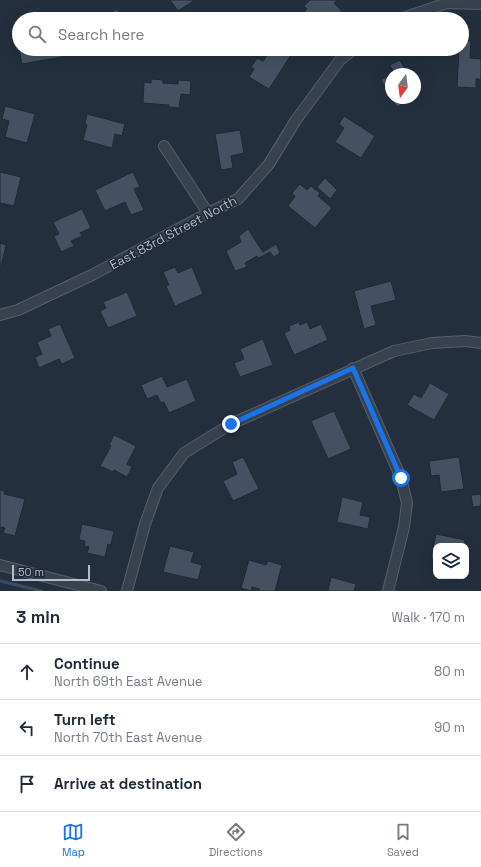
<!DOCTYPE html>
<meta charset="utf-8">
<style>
:root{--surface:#fff;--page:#f6f6f7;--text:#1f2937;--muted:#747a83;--line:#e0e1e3;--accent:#1a73e8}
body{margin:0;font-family:"Space Grotesk",sans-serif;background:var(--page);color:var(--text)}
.controls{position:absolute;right:12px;bottom:12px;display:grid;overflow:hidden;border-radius:8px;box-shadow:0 4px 16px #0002}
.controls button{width:36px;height:36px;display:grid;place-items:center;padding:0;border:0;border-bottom:1px solid var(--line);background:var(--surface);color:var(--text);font:20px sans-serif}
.compass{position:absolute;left:385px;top:68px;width:36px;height:36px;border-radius:50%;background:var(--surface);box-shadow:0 4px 16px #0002;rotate:194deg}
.scale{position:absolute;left:12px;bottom:10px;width:78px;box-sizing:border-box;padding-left:4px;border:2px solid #b4bcc9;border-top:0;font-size:11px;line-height:14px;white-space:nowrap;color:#b4bcc9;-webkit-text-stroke:3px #1d2633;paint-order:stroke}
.stop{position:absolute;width:12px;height:12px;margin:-9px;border:3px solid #1a73e8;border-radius:50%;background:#fff}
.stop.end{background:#1a73e8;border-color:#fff;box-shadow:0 1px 4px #0008}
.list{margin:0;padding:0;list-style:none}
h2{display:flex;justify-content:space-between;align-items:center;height:52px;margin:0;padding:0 16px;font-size:17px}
h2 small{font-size:13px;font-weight:400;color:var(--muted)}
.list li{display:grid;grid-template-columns:26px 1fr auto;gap:12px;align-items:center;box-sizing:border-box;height:56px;padding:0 16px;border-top:1px solid var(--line)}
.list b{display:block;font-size:15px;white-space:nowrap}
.list p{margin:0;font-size:13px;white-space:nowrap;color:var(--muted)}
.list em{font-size:13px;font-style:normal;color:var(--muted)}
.icon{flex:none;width:22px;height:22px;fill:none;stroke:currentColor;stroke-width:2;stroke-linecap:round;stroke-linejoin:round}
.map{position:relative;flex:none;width:481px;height:591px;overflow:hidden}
.search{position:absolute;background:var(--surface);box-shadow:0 4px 16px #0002;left:12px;right:12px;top:12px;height:44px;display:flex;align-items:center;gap:10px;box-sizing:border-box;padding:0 14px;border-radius:22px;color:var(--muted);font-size:15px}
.sheet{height:220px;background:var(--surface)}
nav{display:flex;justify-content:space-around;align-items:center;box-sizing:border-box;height:56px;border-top:1px solid var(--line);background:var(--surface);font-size:11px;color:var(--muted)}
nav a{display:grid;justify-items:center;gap:2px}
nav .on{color:var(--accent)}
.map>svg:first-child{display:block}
</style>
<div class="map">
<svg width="481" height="591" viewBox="0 0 481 591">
<rect width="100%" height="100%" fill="#242f3e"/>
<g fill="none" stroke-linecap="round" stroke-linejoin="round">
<polyline stroke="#394c67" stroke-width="3" points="0,581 41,591"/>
</g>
<g fill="#455162" stroke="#1f2835">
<polygon points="170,0 195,0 178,11"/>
<polygon points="310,0 338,0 334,3 347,17 345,19 332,19 329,16 325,19 310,19 303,13 307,9 304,6"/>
<polygon points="117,9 123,19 104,19 103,17"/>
<polygon points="462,41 471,41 470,58 481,59 481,79 476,79 476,88 457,87 459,49 462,49"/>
<polygon points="18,44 19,44 19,49 61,49 62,57 22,64"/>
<polygon points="259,49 282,49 291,55 269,89 249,77 254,69 251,67 257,58 263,61 268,54"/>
<polygon points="400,60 408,74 392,74 394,73 390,65"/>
<polygon points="391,74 391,97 381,80"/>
<polygon points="151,79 163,80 163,83 178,84 178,80 191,81 190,95 181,94 179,108 169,107 169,105 143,103 144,82 151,83"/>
<polygon points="391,98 414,98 397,107"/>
<polygon points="5,106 35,114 27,143 5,137 9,121 2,119"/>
<polygon points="87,114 125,124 122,136 115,134 112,148 83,140 87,125 85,124"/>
<polygon points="344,116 375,136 361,158 335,142 344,128 339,124"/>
<polygon points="240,130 244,153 231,156 233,168 221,170 215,134"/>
<polygon points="0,172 21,177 14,206 0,203"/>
<polygon points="133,172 140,187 134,189 144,210 131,215 125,202 105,211 95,190"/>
<polygon points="325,178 337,190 330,199 317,187"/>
<polygon points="300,184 307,190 311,186 320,193 318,196 332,208 315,228 288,206 295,196 292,193"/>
<polygon points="82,209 91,228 80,233 82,236 71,241 74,246 61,252 54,236 59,234 53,222"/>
<polygon points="248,229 263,252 276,244 280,253 274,257 270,252 259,258 257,256 245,263 247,267 235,271 226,251 241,242 239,236"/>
<polygon points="0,243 6,245 1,267 0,267"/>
<polygon points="175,267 178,273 192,267 203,294 175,306 166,286 169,285 163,272"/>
<polygon points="391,281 396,300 371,306 376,325 364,329 354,291"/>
<polygon points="127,292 137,316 108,328 100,311 106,308 103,302"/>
<polygon points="299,322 300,325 307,322 310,329 321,324 328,340 294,355 284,333 290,330 289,326"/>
<polygon points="60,324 75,358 62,364 59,359 39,368 35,357 42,354 37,342 51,336 48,329"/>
<polygon points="263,339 273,365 240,377 234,363 244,359 240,349"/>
<polygon points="162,376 167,387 187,379 196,401 169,413 164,402 161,403 157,395 147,399 141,385"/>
<polygon points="430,383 449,394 434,420 407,405 414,394 421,398"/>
<polygon points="334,411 351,449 328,459 311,421"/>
<polygon points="114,435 136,446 127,464 132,467 127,477 114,470 113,472 100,466 111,446 109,445"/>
<polygon points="243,457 259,489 233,501 223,481 237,474 232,462"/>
<polygon points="459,457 464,489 441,492 439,475 431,476 429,461"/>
<polygon points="0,490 5,491 4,494 25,499 15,536 3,533 5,528 0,527"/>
<polygon points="481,494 481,506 473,507 471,495"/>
<polygon points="342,497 363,502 360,515 370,517 368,529 337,522"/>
<polygon points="82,524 114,531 111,545 108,544 105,557 87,553 89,547 84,546 85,541 79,540"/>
<polygon points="436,534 465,540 464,546 436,546 436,559 431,558"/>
<polygon points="170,546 194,552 191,562 202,565 198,580 163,572"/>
<polygon points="249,560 266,565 268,561 282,565 275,591 259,591 259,589 252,587 251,591 241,588"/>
<polygon points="331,577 356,584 354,591 328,591"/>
</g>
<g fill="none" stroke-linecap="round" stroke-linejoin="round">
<g stroke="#565f6c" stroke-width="12">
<g id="minor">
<polyline points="400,19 447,3 481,4"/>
<polyline points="164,146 208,213"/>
<polyline points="0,315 18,310 92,275 208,213 238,199 269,164 296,120 340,60 354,49"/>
<polyline points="353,368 401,478 407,503 404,527 388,591"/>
<polyline points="0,565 101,591"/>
<polyline points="127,591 145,524 158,488 184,453 231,424 394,351 432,343 465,341 481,343"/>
</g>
</g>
<use href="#minor" stroke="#38414e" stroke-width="10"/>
</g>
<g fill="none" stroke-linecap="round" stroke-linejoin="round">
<polyline stroke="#1a73e8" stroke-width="5" points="231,424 353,368 401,478"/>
</g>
<g text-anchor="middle" stroke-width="3" stroke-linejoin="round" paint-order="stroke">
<g font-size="13" fill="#b4bcc9" stroke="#1d2633">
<text transform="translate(173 232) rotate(-28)" y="5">East 83rd Street North</text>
</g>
</g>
</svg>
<div class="controls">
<button><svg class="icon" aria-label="layers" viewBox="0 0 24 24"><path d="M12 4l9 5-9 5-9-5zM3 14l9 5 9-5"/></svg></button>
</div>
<svg class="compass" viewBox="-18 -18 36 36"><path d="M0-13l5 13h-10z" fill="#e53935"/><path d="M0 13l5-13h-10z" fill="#747a83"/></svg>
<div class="scale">50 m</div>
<div class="stop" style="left:401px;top:478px"></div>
<div class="stop end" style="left:231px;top:424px"></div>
<div class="search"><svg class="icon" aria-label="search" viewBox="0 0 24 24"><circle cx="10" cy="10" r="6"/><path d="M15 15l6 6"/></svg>Search here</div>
</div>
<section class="sheet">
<h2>3 min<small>Walk · 170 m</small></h2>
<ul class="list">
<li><svg class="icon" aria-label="ahead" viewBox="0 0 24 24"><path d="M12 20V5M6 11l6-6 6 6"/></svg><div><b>Continue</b><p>North 69th East Avenue</p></div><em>80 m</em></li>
<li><svg class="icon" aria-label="left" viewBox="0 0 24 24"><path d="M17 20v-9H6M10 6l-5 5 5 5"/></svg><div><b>Turn left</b><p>North 70th East Avenue</p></div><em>90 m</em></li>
<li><svg class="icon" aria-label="arrive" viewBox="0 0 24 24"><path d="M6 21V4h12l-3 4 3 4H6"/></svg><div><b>Arrive at destination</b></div></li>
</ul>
</section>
<nav>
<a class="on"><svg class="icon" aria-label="map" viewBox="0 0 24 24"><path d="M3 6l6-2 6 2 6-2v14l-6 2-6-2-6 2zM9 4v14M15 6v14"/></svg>Map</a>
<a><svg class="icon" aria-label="directions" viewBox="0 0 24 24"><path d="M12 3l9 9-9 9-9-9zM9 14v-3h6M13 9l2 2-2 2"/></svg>Directions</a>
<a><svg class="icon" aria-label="saved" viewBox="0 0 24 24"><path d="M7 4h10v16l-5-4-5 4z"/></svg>Saved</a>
</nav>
